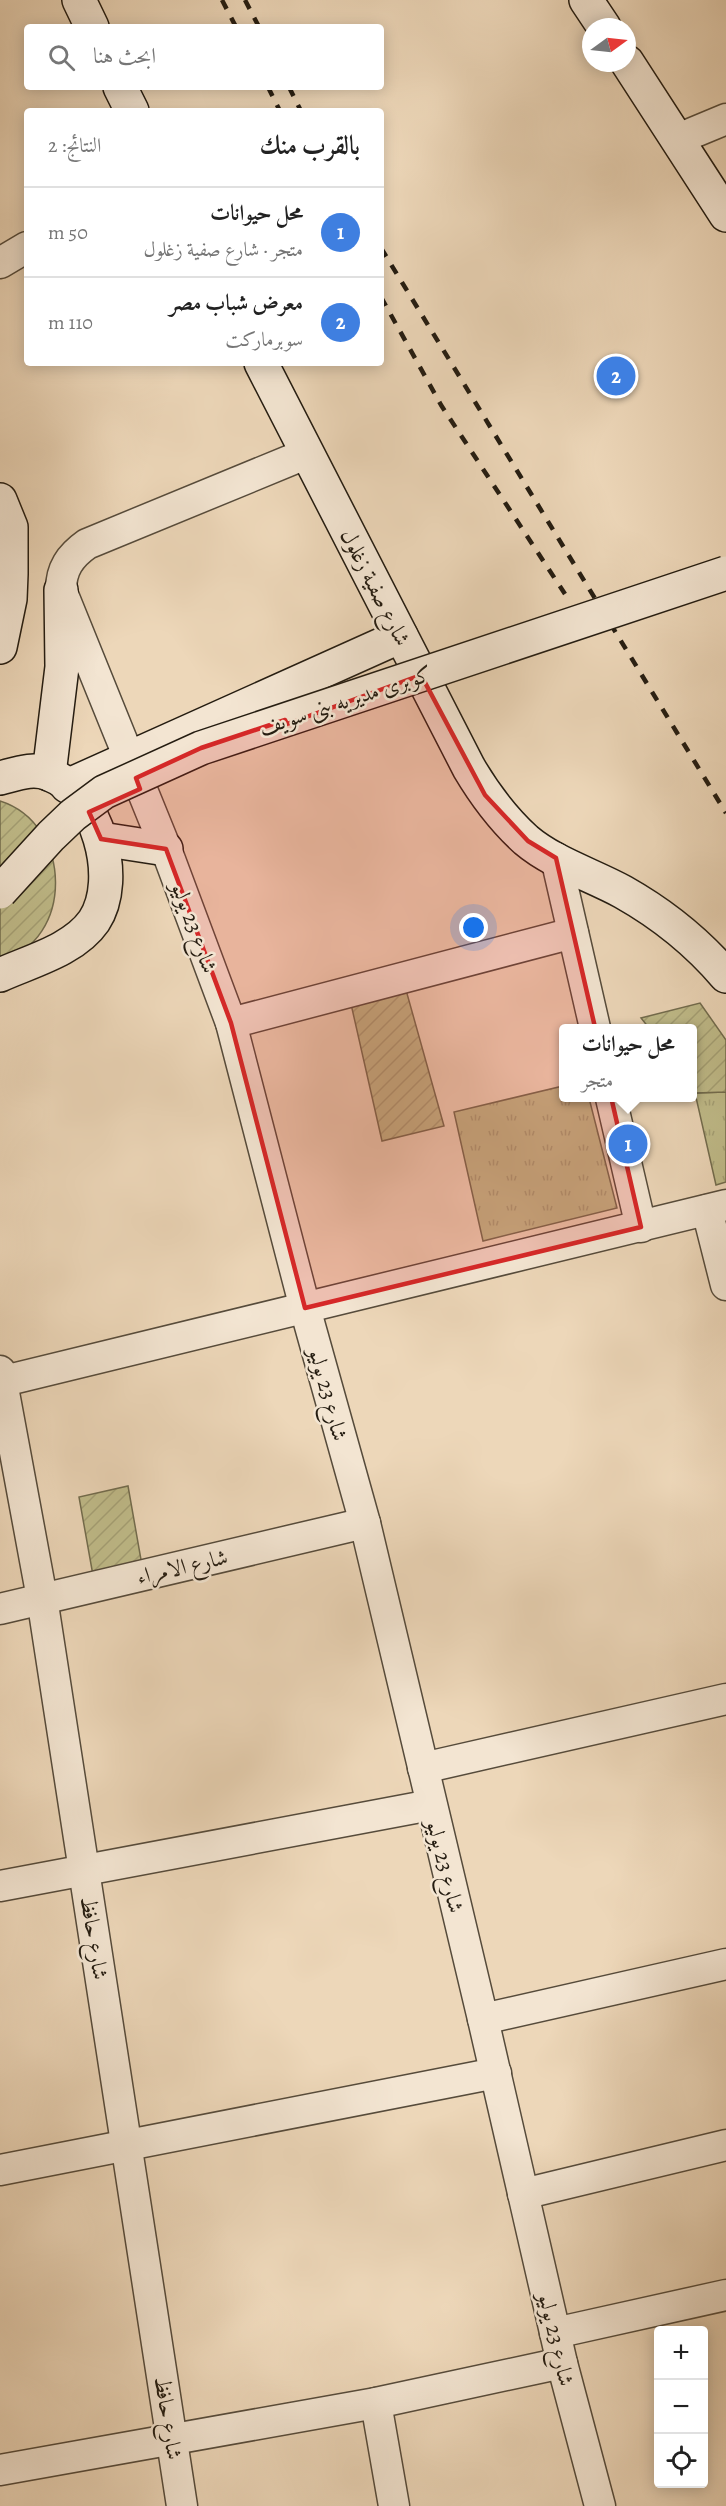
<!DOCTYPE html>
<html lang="ar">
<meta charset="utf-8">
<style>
:root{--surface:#fff;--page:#f6f6f6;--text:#222;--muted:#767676;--line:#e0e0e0;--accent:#8f2418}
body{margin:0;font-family:Alegreya,Amiri,serif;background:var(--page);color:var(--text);direction:rtl}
.controls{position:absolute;right:18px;bottom:18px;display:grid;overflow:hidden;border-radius:6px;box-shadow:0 3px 15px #0003}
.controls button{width:54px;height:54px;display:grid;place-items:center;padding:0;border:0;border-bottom:2px solid var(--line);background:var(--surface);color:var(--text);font:30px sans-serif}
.compass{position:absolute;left:582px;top:18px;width:54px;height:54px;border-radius:50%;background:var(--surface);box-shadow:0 3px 15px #0003;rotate:75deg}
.you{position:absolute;left:474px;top:928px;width:21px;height:21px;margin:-15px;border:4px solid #fff;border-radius:50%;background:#1a73e8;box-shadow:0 0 0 9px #1a73e833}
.badge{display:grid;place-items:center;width:39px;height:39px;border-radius:50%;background:var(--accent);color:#fff;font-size:20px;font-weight:700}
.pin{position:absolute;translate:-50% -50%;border:3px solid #fff;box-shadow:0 2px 6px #0006}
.popup{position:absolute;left:559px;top:1024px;width:138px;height:78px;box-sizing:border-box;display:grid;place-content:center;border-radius:6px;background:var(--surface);filter:drop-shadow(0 2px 4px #0005);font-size:20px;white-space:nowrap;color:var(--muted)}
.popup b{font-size:22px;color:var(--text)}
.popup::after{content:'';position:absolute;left:50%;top:100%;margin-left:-12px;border:12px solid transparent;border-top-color:var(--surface)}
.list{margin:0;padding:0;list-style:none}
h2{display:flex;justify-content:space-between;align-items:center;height:78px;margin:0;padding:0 24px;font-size:26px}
h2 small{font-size:20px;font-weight:400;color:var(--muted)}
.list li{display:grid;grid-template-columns:39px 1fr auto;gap:18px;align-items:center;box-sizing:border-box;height:90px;padding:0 24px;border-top:2px solid var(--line)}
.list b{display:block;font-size:22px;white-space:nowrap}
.list p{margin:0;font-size:20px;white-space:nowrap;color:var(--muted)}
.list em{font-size:20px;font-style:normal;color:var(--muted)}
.icon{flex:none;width:33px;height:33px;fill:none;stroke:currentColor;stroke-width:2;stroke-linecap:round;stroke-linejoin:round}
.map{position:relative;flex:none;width:726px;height:2506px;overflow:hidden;direction:ltr}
.search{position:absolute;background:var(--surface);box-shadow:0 3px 15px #0003;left:24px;top:24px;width:360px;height:66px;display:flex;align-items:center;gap:15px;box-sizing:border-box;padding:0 21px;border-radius:6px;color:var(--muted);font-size:22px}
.panel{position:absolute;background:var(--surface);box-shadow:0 3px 15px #0003;left:24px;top:108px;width:360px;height:258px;border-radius:6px;direction:rtl}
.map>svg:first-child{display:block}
</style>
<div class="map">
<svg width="726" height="2506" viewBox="0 0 726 2506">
<defs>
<pattern id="grass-tufts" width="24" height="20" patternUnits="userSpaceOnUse" patternTransform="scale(1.5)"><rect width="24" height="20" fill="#c0bc8a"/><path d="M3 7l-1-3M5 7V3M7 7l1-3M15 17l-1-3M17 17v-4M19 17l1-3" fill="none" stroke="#a5a176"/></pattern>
<pattern id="garden-furrows" width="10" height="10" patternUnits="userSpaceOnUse" patternTransform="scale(1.5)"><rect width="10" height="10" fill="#c0bc8a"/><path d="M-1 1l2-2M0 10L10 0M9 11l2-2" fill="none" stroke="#a5a176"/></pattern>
</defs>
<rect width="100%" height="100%" fill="#edd7b9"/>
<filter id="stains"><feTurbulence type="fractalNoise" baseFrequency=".00333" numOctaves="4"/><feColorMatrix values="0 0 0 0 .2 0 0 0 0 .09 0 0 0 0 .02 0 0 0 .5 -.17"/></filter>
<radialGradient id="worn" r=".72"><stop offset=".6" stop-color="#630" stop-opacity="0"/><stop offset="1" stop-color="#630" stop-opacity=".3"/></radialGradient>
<g fill="url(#grass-tufts)" stroke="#726c4e" stroke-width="1.5">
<polygon points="563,1086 564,1098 589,1098 617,1208 483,1241 454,1112"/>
<polygon points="726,1092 726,1182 716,1185 695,1093"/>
</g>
<g fill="url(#garden-furrows)" stroke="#726c4e" stroke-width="1.5">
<path d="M0,801C73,824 75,941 0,961Z"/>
<polygon points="406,990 444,1126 382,1141 351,1004"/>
<polygon points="700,1003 726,1040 726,1092 695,1093 693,1090 692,1028 649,1028 641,1018"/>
<polygon points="128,1486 143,1571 94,1581 79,1497"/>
</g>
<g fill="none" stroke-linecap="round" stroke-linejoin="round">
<g stroke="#564b3b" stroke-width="33">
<g id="street">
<polyline points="678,139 726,119"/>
<polyline points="0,263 27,247"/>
<path d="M308,453L87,544C70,556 61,569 61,590L166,849L231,1023L305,1308L365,1523L483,2019L562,2363L600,2506"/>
<polyline points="556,858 595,1028"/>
<polyline points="231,1023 573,933"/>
<polyline points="611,1098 641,1227"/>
<polyline points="707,1210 726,1285"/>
<polyline points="0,1371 42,1598 182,2506"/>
<polyline points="0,1382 726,1205"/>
<polyline points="0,1609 365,1523"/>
<polyline points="423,1768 726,1699"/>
<polyline points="0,1886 431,1805"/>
<polyline points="483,2019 726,1964"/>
<polyline points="0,2170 496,2073"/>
<polyline points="523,2194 726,2145"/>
<polyline points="555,2333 726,2295"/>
<polyline points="376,2403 394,2506"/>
<polyline points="0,2470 376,2403 562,2363"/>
</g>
</g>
<g stroke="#241c11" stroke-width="36">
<g id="secondary">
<polyline points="79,0 92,27"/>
<polyline points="586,0 604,27"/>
<polyline points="627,62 726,215"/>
<polyline points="120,87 132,111"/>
<path d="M261,363L469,768C485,795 503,819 526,840C553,863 592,875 623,892C662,914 697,942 726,976"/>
<polyline points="0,500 11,527 11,574 10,599 0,647"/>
<polyline points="49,774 62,667 61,590"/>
<path d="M0,778C16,774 33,767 49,774C97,792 122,879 94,921C74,950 31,961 0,975"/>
<polyline points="67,786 401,636"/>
<polyline points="101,839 166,849"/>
</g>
</g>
<use href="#street" stroke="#f3e5d2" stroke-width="30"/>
<use href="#secondary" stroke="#f3e5d2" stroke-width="33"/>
<g stroke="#241c11" stroke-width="4.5" stroke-dasharray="10 10" stroke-linecap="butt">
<polyline points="222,0 236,27"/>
<polyline points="245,0 259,27"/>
<polyline points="268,87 280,111"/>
<polyline points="289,87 301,111"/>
<polyline points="381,248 726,813"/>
<polyline points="381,297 441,405 565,594"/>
</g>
<g stroke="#241c11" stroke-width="36" stroke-linecap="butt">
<polyline id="secondary-bridge" points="0,892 51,836 73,815 104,792 201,748 726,573"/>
</g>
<use href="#secondary-bridge" stroke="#f3e5d2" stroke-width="33"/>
</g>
<path fill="#d62828" fill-opacity="0.2" stroke="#d62828" stroke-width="4.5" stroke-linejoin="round" d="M421,675L485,795L528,841L556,858L641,1227L305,1308L231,1023L166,849L101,839L89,812L140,789L136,778L201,748L285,720L287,724Z"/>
<g text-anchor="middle" stroke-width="5" stroke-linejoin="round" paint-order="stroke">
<g font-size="22" fill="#241c11" stroke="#f3e5d2">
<text transform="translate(376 587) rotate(63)" y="8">شارع صفية زغلول</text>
<text transform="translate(345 700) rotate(-18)" y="8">كوبرى مديريه بنى سويف</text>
<text transform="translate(195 927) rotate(70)" y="8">شارع 23 يوليو</text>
<text transform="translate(329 1394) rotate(75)" y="8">شارع 23 يوليو</text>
<text transform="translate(182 1566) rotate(-13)" y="8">شارع الامراء</text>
<text transform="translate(446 1866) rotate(76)" y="8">شارع 23 يوليو</text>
<text transform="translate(95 1938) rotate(81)" y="8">شارع حافظ</text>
<text transform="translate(557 2339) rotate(77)" y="8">شارع 23 يوليو</text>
<text transform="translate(169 2418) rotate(81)" y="8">شارع حافظ</text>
</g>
</g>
<rect width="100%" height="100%" filter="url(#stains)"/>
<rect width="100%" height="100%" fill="url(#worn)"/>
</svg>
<div class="controls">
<button>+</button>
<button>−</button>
<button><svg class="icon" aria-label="locate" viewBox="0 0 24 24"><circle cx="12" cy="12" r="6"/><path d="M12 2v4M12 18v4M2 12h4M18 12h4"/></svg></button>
</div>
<svg class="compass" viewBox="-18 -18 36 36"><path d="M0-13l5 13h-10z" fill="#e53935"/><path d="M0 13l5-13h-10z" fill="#767676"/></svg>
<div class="you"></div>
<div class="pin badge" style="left:628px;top:1144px;background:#3f7fe0">1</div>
<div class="popup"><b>محل حيوانات</b>متجر</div>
<div class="pin badge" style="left:616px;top:376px;background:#3f7fe0">2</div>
<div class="search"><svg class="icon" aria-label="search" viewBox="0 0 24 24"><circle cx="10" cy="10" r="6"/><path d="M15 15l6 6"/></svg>ابحث هنا</div>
<section class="panel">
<h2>بالقرب منك<small>النتائج: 2</small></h2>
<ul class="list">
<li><span class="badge" style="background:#3f7fe0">1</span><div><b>محل حيوانات</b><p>متجر · شارع صفية زغلول</p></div><em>50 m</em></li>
<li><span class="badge" style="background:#3f7fe0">2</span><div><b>معرض شباب مصر</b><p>سوبرماركت</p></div><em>110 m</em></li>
</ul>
</section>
</div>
